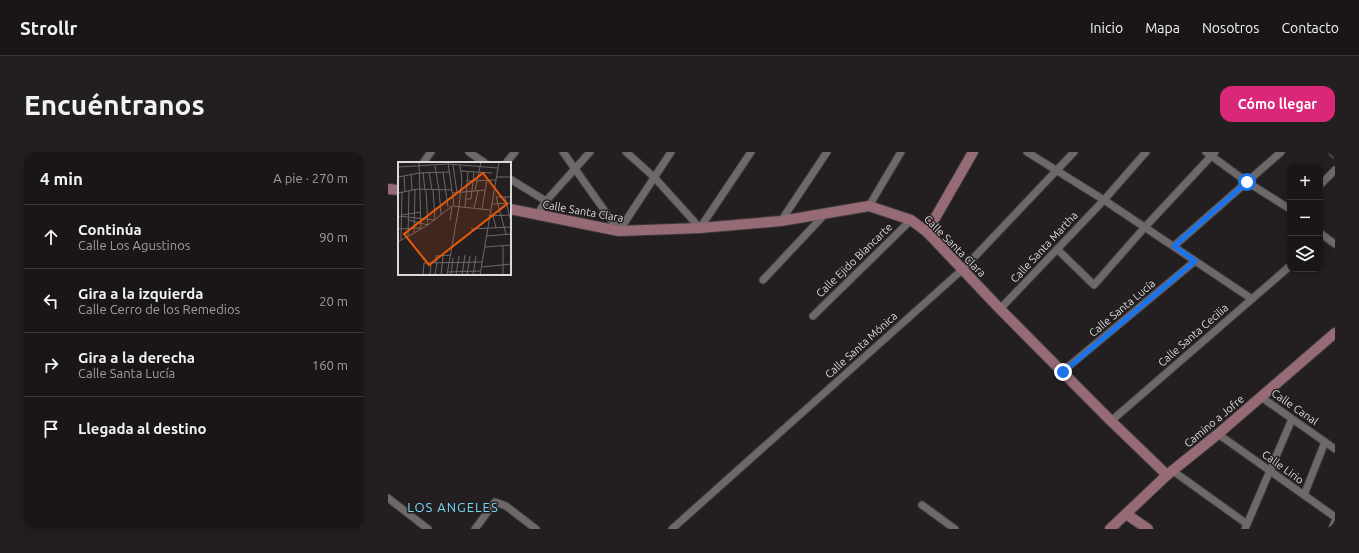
<!DOCTYPE html>
<html lang="es">
<meta charset="utf-8">
<style>
:root{--surface:#1a1617;--page:#231f20;--text:#f1f3f6;--muted:#9f9fa1;--line:#383536;--accent:#db2777}
body{margin:0;font-family:Ubuntu,sans-serif;background:var(--page);color:var(--text)}
.controls{position:absolute;right:12px;top:12px;display:grid;overflow:hidden;border-radius:8px;box-shadow:0 2px 10px #0003}
.controls button{width:36px;height:36px;display:grid;place-items:center;padding:0;border:0;border-bottom:1px solid var(--line);background:var(--surface);color:var(--text);font:20px sans-serif}
.stop{position:absolute;width:12px;height:12px;margin:-9px;border:3px solid #1a73e8;border-radius:50%;background:#fff}
.stop.end{background:#1a73e8;border-color:#fff;box-shadow:0 1px 4px #0008}
.list{margin:0;padding:0;list-style:none}
h2{display:flex;justify-content:space-between;align-items:center;height:52px;margin:0;padding:0 16px;font-size:17px}
h2 small{font-size:13px;font-weight:400;color:var(--muted)}
.list li{display:grid;grid-template-columns:26px 1fr auto;gap:12px;align-items:center;box-sizing:border-box;height:64px;padding:0 16px;border-top:1px solid var(--line)}
.list b{display:block;font-size:15px;white-space:nowrap}
.list p{margin:0;font-size:13px;white-space:nowrap;color:var(--muted)}
.list em{font-size:13px;font-style:normal;color:var(--muted)}
.icon{flex:none;width:22px;height:22px;fill:none;stroke:currentColor;stroke-width:2;stroke-linecap:round;stroke-linejoin:round}
.map{position:relative;flex:none;width:947px;height:377px;overflow:hidden;border-radius:12px}
header{display:flex;align-items:center;gap:24px;box-sizing:border-box;height:56px;padding:0 20px;background:var(--surface);border-bottom:1px solid var(--line)}
header strong{font-size:19px}
nav{display:flex;gap:22px;margin-inline-start:auto;font-size:14px}
.intro{display:flex;align-items:center;justify-content:space-between;box-sizing:border-box;height:96px;padding:0 24px}
h1{margin:0;font-size:28px}
.button{padding:10px 18px;border-radius:12px;background:var(--accent);color:#fff;font-size:14px;font-weight:700}
main{display:flex;gap:24px;padding:0 24px}
aside{flex:1;background:var(--surface);border-radius:12px;box-shadow:0 2px 10px #0003}
.map>svg:first-child{display:block}
</style>
<header>
<strong>Strollr</strong>
<nav><a>Inicio</a><a>Mapa</a><a>Nosotros</a><a>Contacto</a></nav>
</header>
<div class="intro"><h1>Encuéntranos</h1><a class="button">Cómo llegar</a></div>
<main>
<aside>
<h2>4 min<small>A pie · 270 m</small></h2>
<ul class="list">
<li><svg class="icon" aria-label="ahead" viewBox="0 0 24 24"><path d="M12 20V5M6 11l6-6 6 6"/></svg><div><b>Continúa</b><p>Calle Los Agustinos</p></div><em>90 m</em></li>
<li><svg class="icon" aria-label="left" viewBox="0 0 24 24"><path d="M17 20v-9H6M10 6l-5 5 5 5"/></svg><div><b>Gira a la izquierda</b><p>Calle Cerro de los Remedios</p></div><em>20 m</em></li>
<li><svg class="icon" aria-label="right" viewBox="0 0 24 24"><path d="M7 20v-9h11M14 6l5 5-5 5"/></svg><div><b>Gira a la derecha</b><p>Calle Santa Lucía</p></div><em>160 m</em></li>
<li><svg class="icon" aria-label="arrive" viewBox="0 0 24 24"><path d="M6 21V4h12l-3 4 3 4H6"/></svg><div><b>Llegada al destino</b></div></li>
</ul>
</aside>
<div class="map">
<svg width="947" height="377" viewBox="0 0 947 377">
<rect width="100%" height="100%" fill="#231e1f"/>
<g fill="none" stroke-linecap="round" stroke-linejoin="round">
<g stroke="#3e3a3b" stroke-width="9">
<g id="street">
<polyline points="81,0 97,11"/>
<polyline points="175,0 231,79 283,0"/>
<polyline points="238,0 266,25 312,76 363,0"/>
<polyline points="639,0 716,48 864,147"/>
<polyline points="818,0 859,30 902,57"/>
<polyline points="944,0 947,3"/>
<polyline points="35,11 43,0"/>
<polyline points="118,11 127,0"/>
<polyline points="122,27 158,49"/>
<polyline points="932,33 947,18"/>
<polyline points="481,54 513,0"/>
<polyline points="149,63 158,49 202,0"/>
<polyline points="393,69 439,0"/>
<polyline points="932,81 947,92"/>
<polyline points="786,94 893,0"/>
<polyline points="669,97 706,133 757,75 827,0"/>
<polyline points="375,128 438,61"/>
<polyline points="612,157 716,48 758,0"/>
<polyline points="425,164 523,68"/>
<polyline points="675,219 807,109"/>
<polyline points="873,245 947,297"/>
<polyline points="723,269 902,114"/>
<polyline points="830,282 947,365"/>
<polyline points="785,319 859,372"/>
<polyline points="916,343 937,290"/>
<polyline points="0,346 40,377"/>
<polyline points="534,353 567,377"/>
<polyline points="87,377 107,350 118,354 148,377"/>
<polyline points="284,377 575,117 686,0"/>
<polyline points="857,377 904,267"/>
<polyline points="944,377 947,369"/>
</g>
</g>
<g stroke="#3e3a3b" stroke-width="12">
<g id="secondary">
<polyline points="0,37 11,38"/>
<polyline points="122,57 231,79 312,76 393,69 481,54 523,68 539,80 612,157 723,269 779,323"/>
<polyline points="539,80 585,0"/>
<polyline points="738,362 760,377"/>
<polyline points="722,377 779,323 830,282 947,181"/>
</g>
</g>
<use href="#street" stroke="#6e6869" stroke-width="7"/>
<use href="#secondary" stroke="#976b75" stroke-width="10"/>
</g>
<g fill="none" stroke-linecap="round" stroke-linejoin="round">
<polyline stroke="#1a73e8" stroke-width="5" points="675,220 807,109 786,94 859,30"/>
</g>
<g text-anchor="middle" stroke-width="3" stroke-linejoin="round" paint-order="stroke">
<g font-size="11" fill="#dbd8d9" stroke="#231e1f">
<text transform="translate(195 59) rotate(10)" y="4">Calle Santa Clara</text>
<text transform="translate(567 94) rotate(45)" y="4">Calle Santa Clara</text>
<text transform="translate(656 95) rotate(-47)" y="4">Calle Santa Martha</text>
<text transform="translate(466 108) rotate(-44)" y="4">Calle Ejido Blancarte</text>
<text transform="translate(734 156) rotate(-40)" y="4">Calle Santa Lucía</text>
<text transform="translate(805 183) rotate(-41)" y="4">Calle Santa Cecilia</text>
<text transform="translate(473 193) rotate(-42)" y="4">Calle Santa Mónica</text>
<text transform="translate(907 255) rotate(35)" y="4">Calle Canal</text>
<text transform="translate(826 269) rotate(-40)" y="4">Camino a Jofre</text>
<text transform="translate(895 315) rotate(36)" y="4">Calle Lirio</text>
</g>
<g font-size="13" letter-spacing="1" fill="#77d5f5" stroke="#231e1f">
<text x="65" y="360">LOS ANGELES</text>
</g>
</g>
<g transform="translate(10 10)">
<rect width="113" height="113" fill="#231e1f"/>
<path fill="none" stroke="#6d6869" stroke-width="1" d="M21,0L23,67M50,0L56,43M55,3L59,31M37,4L41,28M0,5L50,2L100,6M63,9L94,11M25,10L27,29M31,10L34,28M45,10L50,45M13,12L14,28M6,14L7,29M0,15L21,11L51,10M99,15H113M69,19L98,18M41,28L43,52M77,29L83,0M0,31L20,27L54,28M54,31L87,28M98,35L108,72M98,35H113M107,35L113,60M68,37H73L76,10M94,42L113,41M67,45L70,10M76,46L80,29M84,47L89,18M3,53L23,50M0,54L37,58L35,28M91,54L112,53M95,54L98,66M10,58L30,63L28,29M52,58L54,44M0,67L22,66M73,67L113,65M16,70L17,27M10,74L11,29M88,74L113,72M3,78L4,30M0,80L30,63L54,44L92,48M105,84V113M87,85L113,83M38,101V94L53,93M84,105L113,102M50,110L82,109M25,113L26,101L84,100M32,113L33,101M37,113L39,101M43,113L45,94M49,113L61,44L64,19L62,3M53,113L55,96M58,113L61,94M64,113L67,93M69,113L72,94M75,113L78,94M82,113L101,0"/>
<path fill="#e8590c" fill-opacity="0.15" stroke="#e8590c" stroke-width="2" d="M85,11L109,42L31,103L6,72Z"/>
<rect width="113" height="113" fill="none" stroke="#dbd8d9" stroke-width="2"/>
</g>
</svg>
<div class="controls">
<button>+</button>
<button>−</button>
<button><svg class="icon" aria-label="layers" viewBox="0 0 24 24"><path d="M12 4l9 5-9 5-9-5zM3 14l9 5 9-5"/></svg></button>
</div>
<div class="stop" style="left:859px;top:30px"></div>
<div class="stop end" style="left:675px;top:220px"></div>
</div>
</main>
